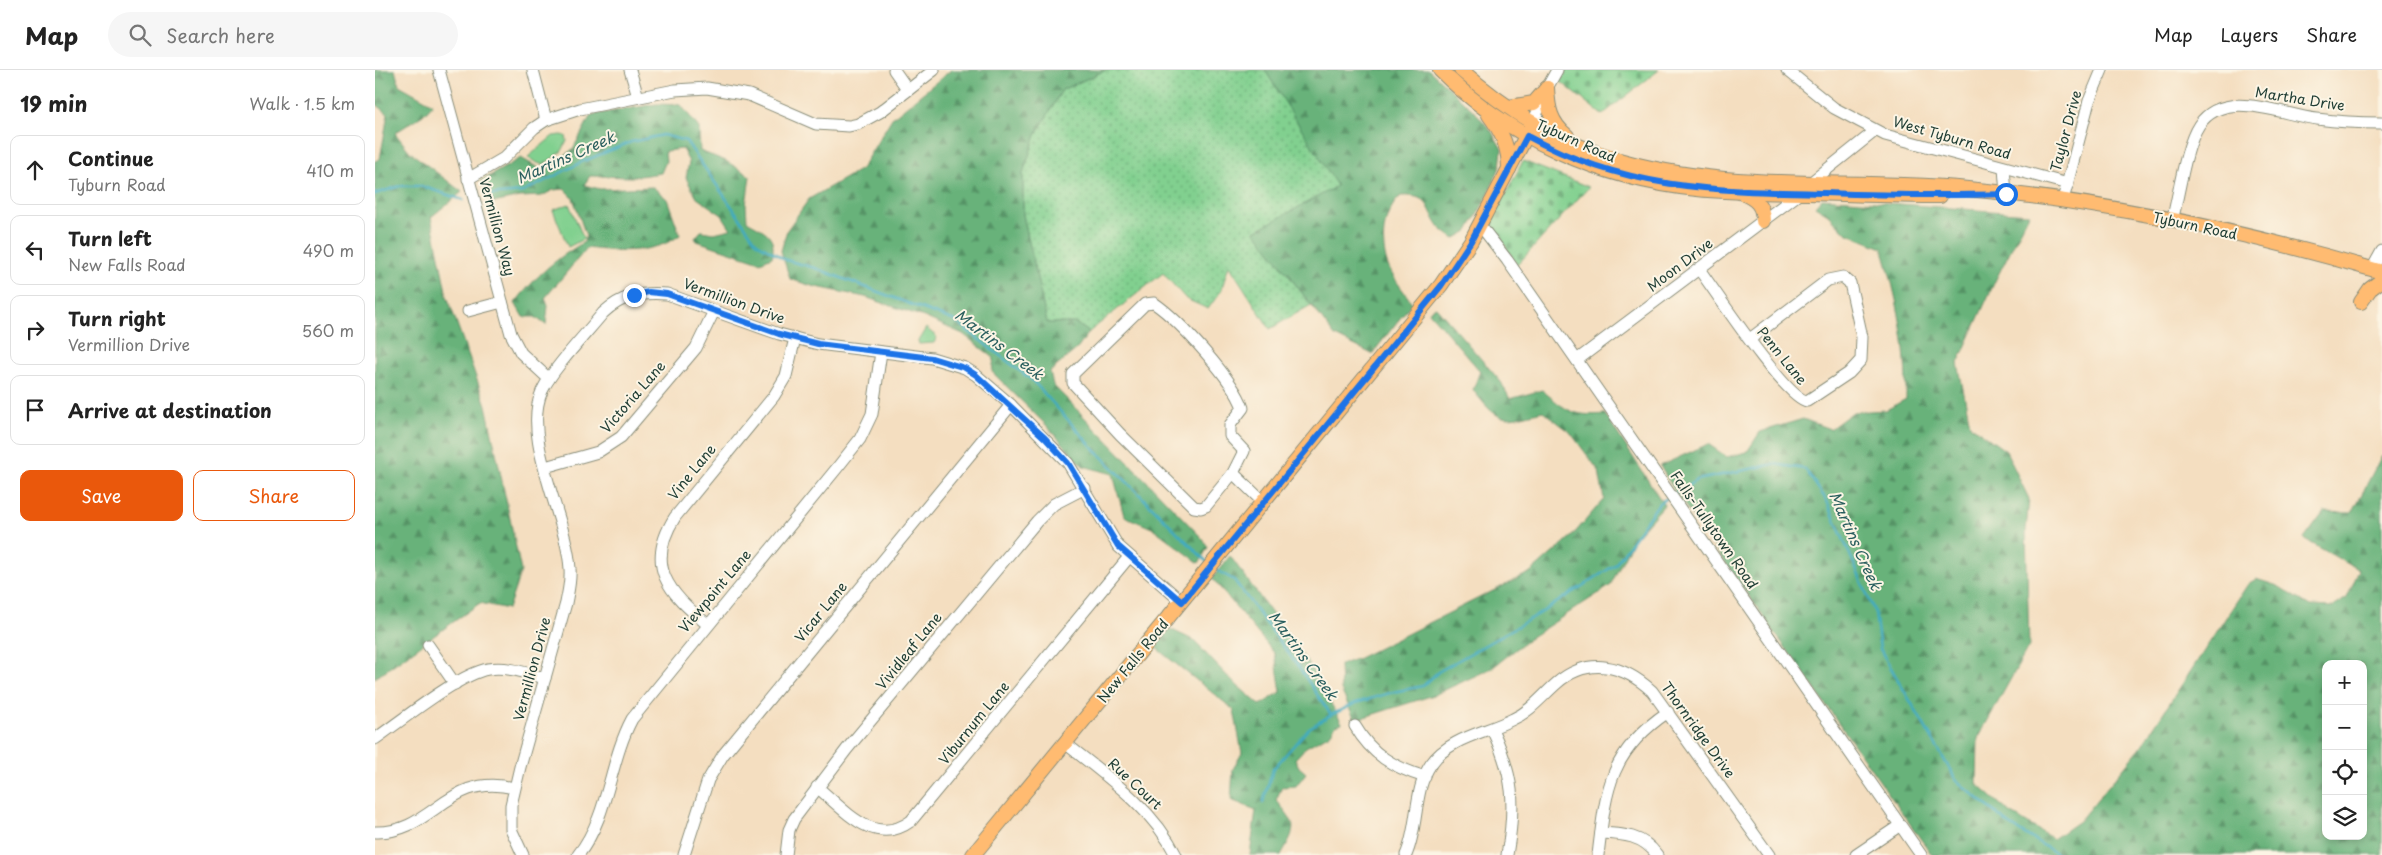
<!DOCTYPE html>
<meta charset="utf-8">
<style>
:root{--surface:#fff;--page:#f6f6f6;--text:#222;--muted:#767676;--line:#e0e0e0;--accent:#ea580c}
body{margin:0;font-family:"Playpen Sans",sans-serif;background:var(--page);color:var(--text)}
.controls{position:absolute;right:15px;bottom:15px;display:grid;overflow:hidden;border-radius:10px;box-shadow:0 2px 8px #0003}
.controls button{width:45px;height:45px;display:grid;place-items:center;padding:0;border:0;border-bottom:1px solid var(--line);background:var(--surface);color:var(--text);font:25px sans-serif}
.stop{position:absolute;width:15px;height:15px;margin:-11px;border:4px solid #1a73e8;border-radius:50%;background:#fff}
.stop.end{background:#1a73e8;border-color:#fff;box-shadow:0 1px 5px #0008}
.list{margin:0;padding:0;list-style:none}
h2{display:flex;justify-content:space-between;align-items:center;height:65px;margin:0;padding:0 20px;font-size:21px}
h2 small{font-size:16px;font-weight:400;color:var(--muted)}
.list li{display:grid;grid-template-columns:32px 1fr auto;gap:15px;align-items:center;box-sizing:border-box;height:70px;margin:0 10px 10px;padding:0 10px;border:1px solid var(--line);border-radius:10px}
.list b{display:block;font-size:19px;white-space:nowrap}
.list p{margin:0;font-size:16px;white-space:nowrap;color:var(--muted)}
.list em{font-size:16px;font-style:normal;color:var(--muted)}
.actions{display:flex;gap:10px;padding:15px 20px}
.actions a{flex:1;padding:11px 0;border:1px solid var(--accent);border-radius:10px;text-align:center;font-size:18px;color:var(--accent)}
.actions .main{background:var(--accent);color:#fff}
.icon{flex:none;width:28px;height:28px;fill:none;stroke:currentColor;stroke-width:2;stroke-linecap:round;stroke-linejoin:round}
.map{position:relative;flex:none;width:2007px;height:785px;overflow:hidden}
header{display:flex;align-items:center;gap:30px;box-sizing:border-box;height:70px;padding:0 25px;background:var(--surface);border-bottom:1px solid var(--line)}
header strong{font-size:24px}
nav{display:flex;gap:28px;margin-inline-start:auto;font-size:18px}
.search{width:350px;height:45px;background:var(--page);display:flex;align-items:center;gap:12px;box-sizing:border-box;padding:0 18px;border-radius:28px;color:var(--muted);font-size:19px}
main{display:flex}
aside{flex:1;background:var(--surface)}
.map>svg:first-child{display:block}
</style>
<header>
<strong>Map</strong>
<div class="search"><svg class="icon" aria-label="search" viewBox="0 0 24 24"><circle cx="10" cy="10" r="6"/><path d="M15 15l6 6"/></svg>Search here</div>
<nav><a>Map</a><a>Layers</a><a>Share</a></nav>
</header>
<main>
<aside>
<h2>19 min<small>Walk · 1.5 km</small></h2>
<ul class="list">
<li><svg class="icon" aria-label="ahead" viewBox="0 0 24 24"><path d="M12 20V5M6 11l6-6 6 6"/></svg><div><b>Continue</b><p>Tyburn Road</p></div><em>410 m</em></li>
<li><svg class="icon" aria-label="left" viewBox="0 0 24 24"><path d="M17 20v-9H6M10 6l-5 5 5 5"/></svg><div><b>Turn left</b><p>New Falls Road</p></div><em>490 m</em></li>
<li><svg class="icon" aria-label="right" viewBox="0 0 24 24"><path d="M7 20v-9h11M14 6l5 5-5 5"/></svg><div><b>Turn right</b><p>Vermillion Drive</p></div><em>560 m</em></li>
<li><svg class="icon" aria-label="arrive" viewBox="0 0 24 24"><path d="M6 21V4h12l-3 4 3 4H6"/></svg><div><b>Arrive at destination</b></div></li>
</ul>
<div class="actions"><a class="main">Save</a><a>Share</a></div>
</aside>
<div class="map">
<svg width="2007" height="785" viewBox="0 0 2007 785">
<defs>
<pattern id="grass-dots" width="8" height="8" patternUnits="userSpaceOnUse" patternTransform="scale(1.25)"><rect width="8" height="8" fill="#81d08f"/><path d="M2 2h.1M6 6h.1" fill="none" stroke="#69aa76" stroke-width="1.8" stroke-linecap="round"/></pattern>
<pattern id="forest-firs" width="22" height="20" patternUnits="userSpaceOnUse" patternTransform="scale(1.25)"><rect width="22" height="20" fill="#68b27a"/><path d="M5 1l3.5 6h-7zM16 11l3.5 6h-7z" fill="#559265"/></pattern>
<pattern id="cemetery-stones" width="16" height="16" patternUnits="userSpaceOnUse" patternTransform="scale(1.25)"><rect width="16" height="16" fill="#81d08f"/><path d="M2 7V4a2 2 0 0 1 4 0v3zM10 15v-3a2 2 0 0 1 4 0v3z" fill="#69aa76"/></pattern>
</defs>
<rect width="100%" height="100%" fill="#fcf5e5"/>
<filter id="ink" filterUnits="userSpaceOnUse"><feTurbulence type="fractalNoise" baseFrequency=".02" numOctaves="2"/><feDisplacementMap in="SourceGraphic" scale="10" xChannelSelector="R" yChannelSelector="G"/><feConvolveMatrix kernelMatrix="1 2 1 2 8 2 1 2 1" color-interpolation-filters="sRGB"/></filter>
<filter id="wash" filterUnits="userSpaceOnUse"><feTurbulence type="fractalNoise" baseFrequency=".0096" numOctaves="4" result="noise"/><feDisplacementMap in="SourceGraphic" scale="20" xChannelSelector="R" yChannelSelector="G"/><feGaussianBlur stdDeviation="1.12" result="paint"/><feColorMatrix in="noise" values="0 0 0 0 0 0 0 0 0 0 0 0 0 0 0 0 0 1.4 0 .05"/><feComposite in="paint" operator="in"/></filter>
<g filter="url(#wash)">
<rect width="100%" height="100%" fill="#f4dec0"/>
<polygon fill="url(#grass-dots)" stroke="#508662" points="731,0 890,0 963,116 880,161 936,235 895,259 854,195 846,221 833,239 811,229 788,203 714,262 700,253 672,253 648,145 648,103 661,65 687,20"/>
<g fill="url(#forest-firs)" stroke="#447857" fill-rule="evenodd">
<polygon points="0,0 20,0 24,15 58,34 48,45 20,63 35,82 87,122 56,147 72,226 111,335 146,501 133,539 105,533 0,608 0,91 5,89 13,44 0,33"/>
<polygon points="576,0 731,0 687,20 661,65 648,103 648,145 672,253 700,253 714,262 703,278 675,302 678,315 827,468 833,477 824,493 779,459 749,446 738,404 708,396 672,356 617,302 619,288 588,264 549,247 490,227 437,216 415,209 406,181 412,160 434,129 486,99 517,48"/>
<path d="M890,0H1054L1102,44L1117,62L1127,79L1125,97L1112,127L1093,161L1079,169C1075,166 1070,163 1066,159C1051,142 1058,124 1026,126C1008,142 1005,170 1012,193C1016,206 1029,221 1037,233L997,284L960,266L880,161L962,116Z"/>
<path d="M282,34L306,35L324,58L325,81L351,91L375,106L371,135L372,151C389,161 402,164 397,187L385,192L322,171L320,168L326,161L339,163L356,159L347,145L322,128L311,108L314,92L307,79L290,81L291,91L286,103L258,107L215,106L209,115L225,119L278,117L292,129L305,165C281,184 242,182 212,178L170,228L173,236L171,255L160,247H148L140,233C163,204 178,191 209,172L211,166L198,128L189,119L178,120L167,126L145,127L118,133L106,111L146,88L169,101L198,79L216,45Z"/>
<path d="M1447,128L1654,144L1621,209L1583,293L1595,355L1631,381L1654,429L1651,460L1654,576L1603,668L1602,714L1634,742L1678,769L1704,751L1765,678L1873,514L1881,509L1903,516L1935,536L1957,537L1972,528L1984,500L1929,469L1949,442L1977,443L2007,385V785H1557L1301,423L1285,396L1333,374L1352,387L1372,382L1385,362L1428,349L1455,359L1478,342L1511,340L1531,329C1532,276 1523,229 1507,178L1471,163L1453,144L1440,136ZM1951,594H1988V766H1951Z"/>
<path d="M1061,237L1126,312L1135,329L1167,320C1191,340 1197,347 1230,344L1289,435L1258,470L1235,516L1158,566L1117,598L1059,625L980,650L966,620L965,595L984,588L1156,502L1197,466L1229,429L1224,401L1195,362L1168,341C1128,350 1126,356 1098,320L1105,301L1054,242L1056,239Z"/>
<path d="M855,486L933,593L967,653L961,655L955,664L931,677L920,689L924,697L931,703L921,716L907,717L901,730C922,755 923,756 906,785H875L881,740L856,730L858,699L867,683L859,640L781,578L795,559L818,570L857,611L885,635L906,622L900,584L837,508Z"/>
</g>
<g fill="url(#cemetery-stones)" stroke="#508662">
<polygon points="1192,0 1284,0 1227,45 1185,11"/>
<polygon points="1148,91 1214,117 1142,195 1116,152"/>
</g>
<g fill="#81d08f" stroke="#508662">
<polygon points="187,65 191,66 192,71 187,81 168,95 160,92 153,87 178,66"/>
<polygon points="194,134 209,169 193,177 178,140"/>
<polygon points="551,258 562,267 559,273 544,274 543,271"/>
</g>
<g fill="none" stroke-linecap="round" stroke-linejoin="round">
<g stroke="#41abc1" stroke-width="2.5">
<polyline points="0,124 25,116 46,116 88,130"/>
<polyline points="112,125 148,122 209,91 256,72 288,65 311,71 382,173 411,190 440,198 580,251 658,311 721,381 833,493"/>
<polyline points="1299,424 1322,410 1399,394 1430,399 1452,431 1500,543 1505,579 1581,710 1635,755 1684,785"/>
<polyline points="839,499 859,510 923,596 956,645 981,633 1018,622 1048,616 1063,602 1164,544 1240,495 1284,433 1294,427"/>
<polyline points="888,733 898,699 934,658 956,645"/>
</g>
</g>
</g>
<g filter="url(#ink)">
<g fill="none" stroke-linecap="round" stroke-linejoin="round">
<g stroke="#8a8e7a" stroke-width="13">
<g id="minor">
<polyline points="64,0 136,264 146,283 174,309"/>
<polyline points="158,0 171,50"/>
<polyline points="255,0 263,27"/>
<polyline points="519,0 533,20"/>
<polyline points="1412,0 1459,38 1510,65 1693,114"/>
<polyline points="1158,53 1172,18 1182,0"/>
<polyline points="1629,98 1631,124"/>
<polyline points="93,109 129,88 159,58 171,50 205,39 300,20 332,18 374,25 441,54 474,56 483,54 505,42 559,0"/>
<polyline points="1435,113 1500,61"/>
<polyline points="1688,130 1714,31 1727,0"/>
<path d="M1797,151C1804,125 1810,76 1824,55C1850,17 1906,45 1942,49C1964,52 1985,53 2007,53"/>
<polyline points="1105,155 1132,190 1546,785"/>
<path d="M1324,199C1340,221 1411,329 1432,331L1474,303L1486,290L1487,267L1475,213L1468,207L1453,210L1375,269"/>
<polyline points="1997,199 2007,181"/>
<path d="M779,233C804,250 859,310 868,338L855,355V366L869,381L858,403L831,436L826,438L819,437L745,364L698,313V304L770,234Z"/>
<polyline points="93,241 127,232"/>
<polyline points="1202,290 1425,123"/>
<polyline points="170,397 223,382 246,367 321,278 339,241"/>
<polyline points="858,403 889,433"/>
<path d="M332,554C294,523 269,496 300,447L399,326L411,306L420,268"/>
<polyline points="53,575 80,614"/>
<path d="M980,656C997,685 1018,697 1050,707"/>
<path d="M1117,659C1139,707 1141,733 1132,785"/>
<path d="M0,669C26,651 84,604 113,599C133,596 151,603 170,608"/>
<path d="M690,673C730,705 778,738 801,785"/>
<path d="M442,717C470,740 499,778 536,751L754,487"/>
<path d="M0,762C58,764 72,701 139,718"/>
<path d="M1226,763C1248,764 1268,765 1282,785"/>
<path d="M148,785L136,759V735L145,697L191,533C193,522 196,511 195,499C192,448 146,368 167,321C178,298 211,264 228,243C247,225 267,222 292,224L404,264L443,274L557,288L590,298L601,305L636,335L693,393L743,476L807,532"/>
<path d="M203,785C234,746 234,692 257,649L462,398L485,369L497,344L506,282"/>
<polyline points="309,785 333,710 348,685 636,335"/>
<polyline points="411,785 414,760 419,749 472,679 662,451 679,434 710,418"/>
<path d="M1031,785C1044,756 1038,720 1056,694C1075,667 1111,663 1138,649C1156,641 1167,626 1182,613C1214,586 1249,595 1277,621L1394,785"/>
<path d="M1223,785C1231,719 1234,682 1293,642"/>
<polyline points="1481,785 1524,756"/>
</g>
</g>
<g stroke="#8a8e7a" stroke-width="16">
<g id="major">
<path d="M1065,0C1134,69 1226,109 1322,119C1359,123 1396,122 1432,123C1476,124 1521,126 1565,126"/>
<path d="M1086,0C1129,38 1179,70 1234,87C1347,123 1467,108 1583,118C1726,131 1869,161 2007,202"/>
<path d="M1172,18C1173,38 1175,52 1192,66"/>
<polyline points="1134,37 1159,33 1172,18"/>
<path d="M1114,45C1127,62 1134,78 1134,99"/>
<path d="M1367,123C1381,129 1388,135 1388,151"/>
<polyline points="1986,232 1995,219 2007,210"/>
<polyline points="598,785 1066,215 1096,171 1158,53"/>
</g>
</g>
<use href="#minor" stroke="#fff" stroke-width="11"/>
<use href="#major" stroke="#ffbb71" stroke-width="14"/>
</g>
</g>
<g fill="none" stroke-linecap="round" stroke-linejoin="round" filter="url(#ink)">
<path stroke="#1a73e8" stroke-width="6" d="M259,225L274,222L292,224L404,264L443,274L557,288L590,298L601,305L670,368L693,393L743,476L807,532L1066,216L1096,171L1152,66C1251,120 1340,121 1449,123C1510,125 1570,126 1631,124"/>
</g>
<g text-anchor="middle" stroke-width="4" stroke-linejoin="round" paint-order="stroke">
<g font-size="14" fill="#1f3d34" stroke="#fcf5e5">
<text transform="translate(1925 29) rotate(9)" y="5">Martha Drive</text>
<text transform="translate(1691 61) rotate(-75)" y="5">Taylor Drive</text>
<text transform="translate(1577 68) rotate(16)" y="5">West Tyburn Road</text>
<text transform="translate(1201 71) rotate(24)" y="5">Tyburn Road</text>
<text transform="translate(1820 156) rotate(12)" y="5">Tyburn Road</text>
<text transform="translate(122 157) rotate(75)" y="5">Vermillion Way</text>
<text transform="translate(1305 195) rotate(-37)" y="5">Moon Drive</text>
<text transform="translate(359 231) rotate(20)" y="5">Vermillion Drive</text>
<text transform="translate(1407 286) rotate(51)" y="5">Penn Lane</text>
<text transform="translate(258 327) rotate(-49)" y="5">Victoria Lane</text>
<text transform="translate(317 402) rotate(-51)" y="5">Vine Lane</text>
<text transform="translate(1339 460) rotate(55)" y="5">Falls-Tullytown Road</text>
<text transform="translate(340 521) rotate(-50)" y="5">Viewpoint Lane</text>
<text transform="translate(446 542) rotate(-51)" y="5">Vicar Lane</text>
<text transform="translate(534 581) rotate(-51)" y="5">Vividleaf Lane</text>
<text transform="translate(758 591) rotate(-51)" y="5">New Falls Road</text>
<text transform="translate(157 599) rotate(-75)" y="5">Vermillion Drive</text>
<text transform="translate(599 653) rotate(-51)" y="5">Viburnum Lane</text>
<text transform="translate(1323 660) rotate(54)" y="5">Thornridge Drive</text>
<text transform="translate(760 714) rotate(43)" y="5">Rue Court</text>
</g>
<g font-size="15" font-style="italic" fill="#295e5e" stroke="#fcf5e5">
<text transform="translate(191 88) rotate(-24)" y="5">Martins Creek</text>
<text transform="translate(624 275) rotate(37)" y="5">Martins Creek</text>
<text transform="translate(1480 471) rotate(66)" y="5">Martins Creek</text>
<text transform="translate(928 586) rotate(54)" y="5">Martins Creek</text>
</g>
</g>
</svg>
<div class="controls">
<button>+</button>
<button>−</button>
<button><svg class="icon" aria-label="locate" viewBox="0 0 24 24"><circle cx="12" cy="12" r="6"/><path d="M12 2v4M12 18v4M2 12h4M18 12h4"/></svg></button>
<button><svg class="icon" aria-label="layers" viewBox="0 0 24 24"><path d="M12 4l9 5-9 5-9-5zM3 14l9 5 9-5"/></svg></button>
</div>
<div class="stop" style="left:1631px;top:124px"></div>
<div class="stop end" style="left:259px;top:225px"></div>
</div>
</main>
